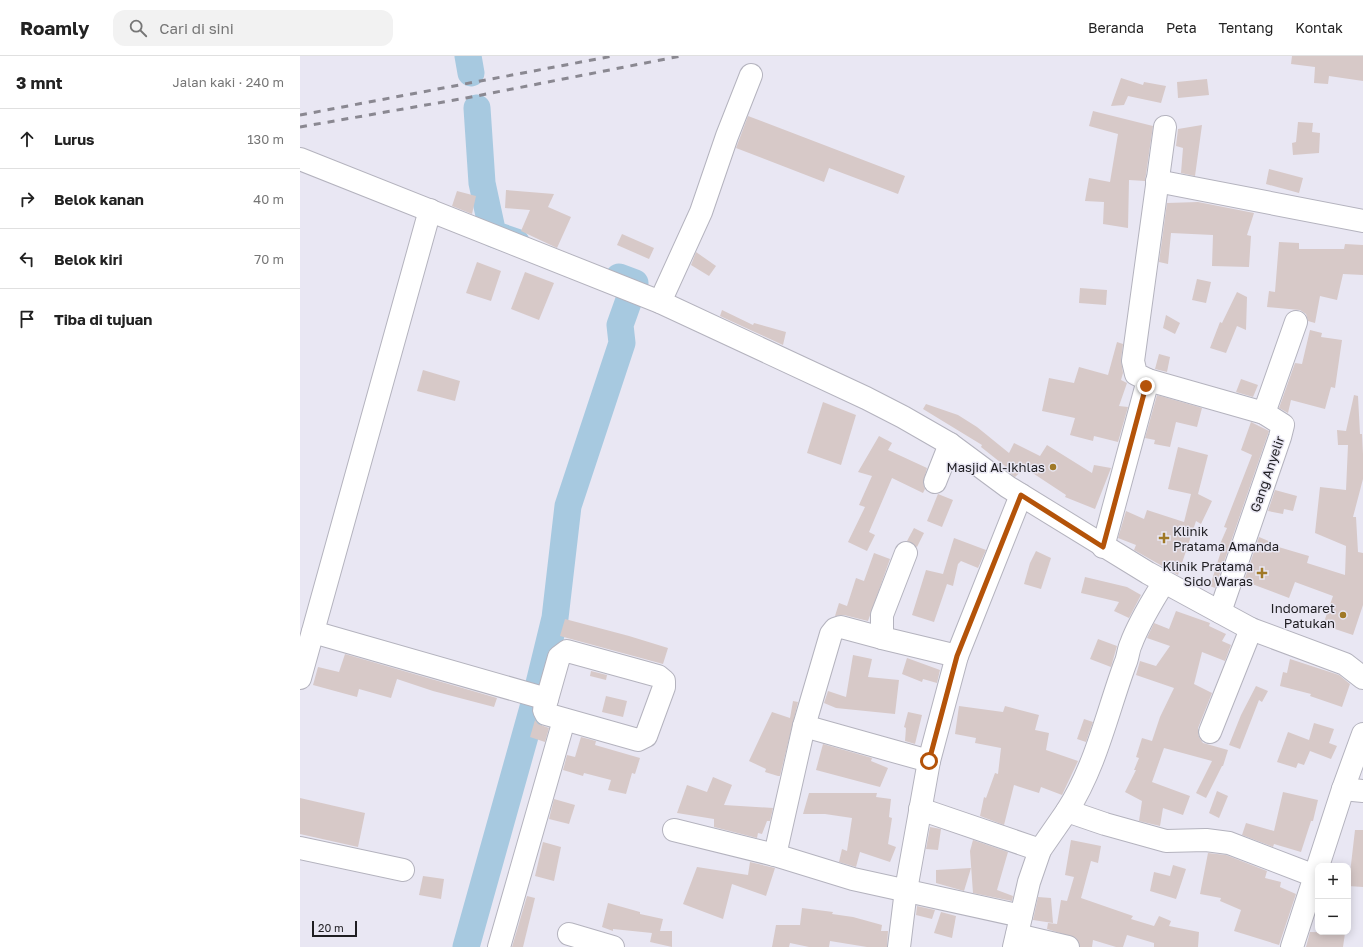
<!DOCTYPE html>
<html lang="id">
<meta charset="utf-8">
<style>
:root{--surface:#fff;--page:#f2f2f2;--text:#222;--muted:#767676;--line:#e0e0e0}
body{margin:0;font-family:"Golos Text",sans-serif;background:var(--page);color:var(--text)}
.controls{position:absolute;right:12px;bottom:12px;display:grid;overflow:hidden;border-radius:8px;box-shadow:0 2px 10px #0003}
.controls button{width:36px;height:36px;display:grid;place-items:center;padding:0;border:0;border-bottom:1px solid var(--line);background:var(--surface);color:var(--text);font:20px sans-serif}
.scale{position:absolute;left:12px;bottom:10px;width:45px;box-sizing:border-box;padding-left:4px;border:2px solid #1f1e22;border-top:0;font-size:11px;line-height:14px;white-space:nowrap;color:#1f1e22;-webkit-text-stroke:3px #e9e7f3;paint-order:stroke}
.stop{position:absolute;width:12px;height:12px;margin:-9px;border:3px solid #b45309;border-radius:50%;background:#fff}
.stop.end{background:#b45309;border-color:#fff;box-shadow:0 1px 4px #0008}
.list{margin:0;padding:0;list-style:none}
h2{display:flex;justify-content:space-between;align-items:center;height:52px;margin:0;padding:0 16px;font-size:17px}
h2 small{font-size:13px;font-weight:400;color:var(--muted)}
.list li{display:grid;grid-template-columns:26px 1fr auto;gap:12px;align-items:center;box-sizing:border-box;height:60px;padding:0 16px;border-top:1px solid var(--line)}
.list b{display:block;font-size:15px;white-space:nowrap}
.list em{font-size:13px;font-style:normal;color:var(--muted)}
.icon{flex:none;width:22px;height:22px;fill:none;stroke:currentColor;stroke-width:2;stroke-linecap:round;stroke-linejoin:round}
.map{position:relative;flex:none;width:1063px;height:891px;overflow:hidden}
header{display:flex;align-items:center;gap:24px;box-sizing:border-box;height:56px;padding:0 20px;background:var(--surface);border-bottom:1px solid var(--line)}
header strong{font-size:19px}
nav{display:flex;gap:22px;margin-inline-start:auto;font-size:14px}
.search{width:280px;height:36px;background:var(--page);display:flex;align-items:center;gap:10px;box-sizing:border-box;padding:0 14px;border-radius:12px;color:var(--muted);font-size:15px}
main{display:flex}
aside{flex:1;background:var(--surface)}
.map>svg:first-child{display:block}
</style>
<header>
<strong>Roamly</strong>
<div class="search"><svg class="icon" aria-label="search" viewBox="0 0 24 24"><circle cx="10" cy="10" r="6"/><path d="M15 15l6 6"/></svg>Cari di sini</div>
<nav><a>Beranda</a><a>Peta</a><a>Tentang</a><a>Kontak</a></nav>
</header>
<main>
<aside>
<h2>3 mnt<small>Jalan kaki · 240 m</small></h2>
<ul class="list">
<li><svg class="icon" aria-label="ahead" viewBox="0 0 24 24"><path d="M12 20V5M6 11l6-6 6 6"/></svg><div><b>Lurus</b></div><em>130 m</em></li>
<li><svg class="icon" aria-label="right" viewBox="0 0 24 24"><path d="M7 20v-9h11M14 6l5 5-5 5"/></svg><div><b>Belok kanan</b></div><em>40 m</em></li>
<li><svg class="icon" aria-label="left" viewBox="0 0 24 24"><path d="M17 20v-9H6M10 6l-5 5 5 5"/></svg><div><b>Belok kiri</b></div><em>70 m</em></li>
<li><svg class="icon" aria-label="arrive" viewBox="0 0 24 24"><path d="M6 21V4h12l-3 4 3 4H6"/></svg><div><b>Tiba di tujuan</b></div></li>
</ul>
</aside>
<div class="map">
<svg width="1063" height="891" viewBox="0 0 1063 891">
<rect width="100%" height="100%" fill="#e9e7f3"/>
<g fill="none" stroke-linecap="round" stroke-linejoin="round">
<g stroke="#a7c9e0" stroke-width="27">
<polyline points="168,0 171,17"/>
<polyline points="177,52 182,127 193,178 216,186"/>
<polyline points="166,891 234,648 255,562 268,450 322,287 320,269 335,227 319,221"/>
</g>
</g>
<g fill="#d7c9c8">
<polygon points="992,0 1063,0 1063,25 1029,20 1028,28 1014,27 1015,11 991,8"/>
<polygon points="821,22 843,29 844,26 866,30 861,47 828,40 824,49 811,50"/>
<polygon points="907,23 909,39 878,42 877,26"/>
<polygon points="793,55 853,70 845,125 829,124 828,172 803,168 804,146 785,145 789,122 810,126 818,78 789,70"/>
<polygon points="448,60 605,120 598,138 529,112 524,126 436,92"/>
<polygon points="998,66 1013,67 1012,76 1020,77 1019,97 993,99 992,87 996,86"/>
<polygon points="902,69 895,120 881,117 883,92 876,90 878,73"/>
<polygon points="969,113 1003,122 999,137 966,128"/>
<polygon points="206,134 254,138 248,151 271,161 257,192 221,175 230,154 205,152"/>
<polygon points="157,135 176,140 172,158 152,150"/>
<polygon points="898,146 954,157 947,179 951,180 949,211 912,210 913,179 871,177 868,208 859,206 867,147"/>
<polygon points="322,178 354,192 349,203 317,189"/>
<polygon points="979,186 999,187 999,193 1044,193 1045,188 1063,189 1063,219 1043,218 1037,244 1020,240 1015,267 1008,265 1006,258 1000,254 967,251 969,235 975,236"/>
<polygon points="396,196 416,210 409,220 391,209"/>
<polygon points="177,206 201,215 191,245 166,237"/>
<polygon points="225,216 254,227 239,264 211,253"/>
<polygon points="897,223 911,226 906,247 892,244"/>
<polygon points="780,232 807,234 806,249 779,247"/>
<polygon points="937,236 947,241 946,274 937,270 926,297 910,292 920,266 922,267"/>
<polygon points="422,254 453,269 454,267 486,276 483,289 420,260"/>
<polygon points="866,259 880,267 875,278 863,272"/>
<polygon points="1010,274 1022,277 1021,281 1042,284 1035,332 1031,331 1025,353 991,344 988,357 979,352 995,307 1002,308"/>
<polygon points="817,286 823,288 821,304 823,317 821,324 827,327 819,350 828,351 818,386 794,380 793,385 770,379 775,362 742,355 749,322 774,327 779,311 808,319"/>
<polygon points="859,298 870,301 867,316 855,313"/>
<polygon points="123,314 160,325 155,345 117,335"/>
<polygon points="941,323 958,329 953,341 936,336"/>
<polygon points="857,339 902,352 897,371 876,366 870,391 854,388 855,384 845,382"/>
<polygon points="1054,339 1058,340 1060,378 1062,378 1063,398 1063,423 1053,461 1056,461 1058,496 1063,497 1063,549 1053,579 1023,569 1033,540 995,526 989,542 944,525 959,481 971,486 965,487 1009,500 1007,507 1045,519 1046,490 1015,477 1020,431 1046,434 1048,389 1038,389 1037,374 1046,375"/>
<polygon points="523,346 556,359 541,409 507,397"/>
<polygon points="626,348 658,359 677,371 709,397 714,387 740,400 747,389 792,417 794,409 811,412 795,453 765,441 766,439 725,412 715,421 703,412 705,410 681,391 682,389 623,353"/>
<polygon points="951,366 969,375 915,532 910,530 923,489 920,488 927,472 924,471 952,399 941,394"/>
<polygon points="579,380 592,387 588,394 627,412 623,427 625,433 623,437 592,422 569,476 575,479 567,495 548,486 565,451 559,449 572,420 558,416"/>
<polygon points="878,391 908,399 898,438 912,445 901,468 896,465 878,519 834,494 836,489 818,482 826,455 844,463 847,454 884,466 891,438 868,433"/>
<polygon points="975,434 997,440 993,455 984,453 983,458 968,455"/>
<polygon points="638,438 653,444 642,471 627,465"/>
<polygon points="614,472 624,477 617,491 607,485"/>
<polygon points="654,482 686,494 678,512 661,505 658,508 653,530 647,528 634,566 612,559 626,514 643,518"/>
<polygon points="736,495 751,502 741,533 724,528 730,507"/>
<polygon points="574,497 590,503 568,565 544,559 535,560 539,547 547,550 556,522 564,525"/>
<polygon points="785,521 827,531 841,539 829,562 814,555 819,546 781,537"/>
<polygon points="876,555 910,567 909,570 926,578 922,585 931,589 925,605 902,596 894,628 912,637 898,672 898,678 900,683 903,687 928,694 923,710 922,710 906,742 896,737 912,705 864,692 852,726 890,740 883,759 863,752 860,770 839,765 842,745 825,736 836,714 834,714 839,702 836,701 842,682 852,685 860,661 874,632 836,619 840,605 856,610 870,590 847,582 854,567 869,573"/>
<polygon points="265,563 329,580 368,592 363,608 260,580"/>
<polygon points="798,583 817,590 811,611 790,603"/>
<polygon points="45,598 197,642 194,651 133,635 97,623 91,642 59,633 57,641 13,629 18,611 39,616"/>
<polygon points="553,599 572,603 568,621 599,624 595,658 536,652 524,647 528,635 546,641"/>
<polygon points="607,602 640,614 637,627 623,623 622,626 602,618"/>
<polygon points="990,603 1039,619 1050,628 1042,651 1010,640 1011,638 980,630 983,616 987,617"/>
<polygon points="291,615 307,619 306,624 290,620"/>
<polygon points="956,630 968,635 962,646 959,644 940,693 929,689 941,659"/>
<polygon points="306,640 327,645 323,661 302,656"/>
<polygon points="493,645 498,646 480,720 478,720 465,716 466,713 449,705 472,656 490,662"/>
<polygon points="659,650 703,656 705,650 739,659 735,674 749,677 746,694 778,705 762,739 741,731 739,737 714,729 704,769 680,760 684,741 686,742 695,717 698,718 701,692 675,687 676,682 655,678"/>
<polygon points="608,656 622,659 615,688 605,685 606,672 604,671"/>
<polygon points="784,663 793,666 786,686 777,683"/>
<polygon points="235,664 238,668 249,672 245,686 230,681"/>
<polygon points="1014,667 1034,673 1029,687 1037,690 1031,703 1010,695 1004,709 998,707 996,712 977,706 988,676 1009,684"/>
<polygon points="281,681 296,685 295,689 340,702 335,718 332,717 326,738 308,734 311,724 284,717 283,720 263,714 267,699 275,701"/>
<polygon points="523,688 572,702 571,705 588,712 580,731 516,714"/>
<polygon points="413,721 432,729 424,749 473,752 470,765 467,765 462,778 458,777 457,782 414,771 414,763 377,757 387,729 407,736"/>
<polygon points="917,735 928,740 919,762 909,757"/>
<polygon points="983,736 1018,744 1013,765 1011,765 1001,796 974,788 973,791 942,779 946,767 974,775"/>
<polygon points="509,737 577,737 576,741 591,743 589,761 592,762 588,788 596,791 590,806 560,796 556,811 539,806 542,793 547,795 552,762 525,758 503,758"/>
<polygon points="0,742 65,757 58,791 0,778"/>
<polygon points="254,743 275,749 269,768 249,763"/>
<polygon points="630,771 641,773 638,794 626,793"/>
<polygon points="1055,774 1063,774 1063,831 1048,830 1048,817 1050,817"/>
<polygon points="673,784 708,796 697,834 713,840 712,845 673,837 670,795"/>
<polygon points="771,784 801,790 798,807 791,805 781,842 833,860 831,863 854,870 859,860 871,865 869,870 899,876 898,891 854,891 854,887 827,879 823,891 816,891 793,884 792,891 780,891 776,882 747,873 748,867 757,868 761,844 767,845 774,821 765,819"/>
<polygon points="243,786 261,791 254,825 235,820"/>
<polygon points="908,797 926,799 967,815 965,822 981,826 980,831 996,838 979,889 934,875 941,854 920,845 921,842 900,838"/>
<polygon points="450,806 475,812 466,840 432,828 423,863 383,848 397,811 448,819"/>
<polygon points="873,809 886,813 876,843 850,835 854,816 870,820"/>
<polygon points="671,812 664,835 636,827 636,814"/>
<polygon points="123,820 144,823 141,843 119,839"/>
<polygon points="227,840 235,842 223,891 212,891"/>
<polygon points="738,841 751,842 753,867 733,864"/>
<polygon points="308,847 340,856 340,858 363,863 360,875 372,875 372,891 350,886 352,877 313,873 313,875 302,871"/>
<polygon points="617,850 635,854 632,863 616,859"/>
<polygon points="502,852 533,856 532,858 553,861 582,869 581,875 588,875 587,891 567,891 530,885 529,891 509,891 490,887 489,891 472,891 476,869 500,869"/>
<polygon points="641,856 656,860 652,882 634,877"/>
<polygon points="1010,876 1045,877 1043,891 1006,891"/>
</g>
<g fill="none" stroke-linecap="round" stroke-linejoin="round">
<g stroke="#b4b3be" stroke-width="24">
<g id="minor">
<polyline points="857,125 1063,165"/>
<polyline points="360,246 401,156 427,80 451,19"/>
<polyline points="848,324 964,357 983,369 980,381 920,556"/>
<polyline points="964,357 996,266"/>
<polyline points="635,426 650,388"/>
<polyline points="803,491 848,324 836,318 833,305 865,71"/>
<polyline points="13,576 247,643"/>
<polyline points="582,582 657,600"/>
<polygon points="267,595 358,620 364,625 364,631 346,680 338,684 246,658 244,654 259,601"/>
<polyline points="0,622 130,154"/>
<polyline points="504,670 629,705"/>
<polyline points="910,676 951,573"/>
<polyline points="1043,733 1063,735"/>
<polyline points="620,753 740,794"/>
<path d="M767,755C796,710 807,657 825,608C828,602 828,594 831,588C839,566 852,546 864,526"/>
<polyline points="374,774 475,799 553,823 721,860"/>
<polyline points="0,792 103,814"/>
<polyline points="475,799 504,670 531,578 535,573 541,571 582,582 582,559 606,497"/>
<polyline points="269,878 313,891"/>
<polyline points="717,879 768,891"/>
<polyline points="199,891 264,664"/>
<polyline points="599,891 606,834 629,705 657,600 721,439"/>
<polyline points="714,891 729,826 740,794 767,755 805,768 866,785 906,784 929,787 1015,820"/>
</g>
</g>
<g stroke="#b4b3be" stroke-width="24">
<g id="major">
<polyline points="0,103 360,246 566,342 603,361 650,388 708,431 848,517 951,573 1045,608 1063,622"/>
<polyline points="1018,810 1043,733 1063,678"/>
<polyline points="992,891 1018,811"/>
</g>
</g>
<use href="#minor" stroke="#fff" stroke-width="22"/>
<use href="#major" stroke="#fff" stroke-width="22"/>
<g stroke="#8a8891" stroke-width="3" stroke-dasharray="7 7" stroke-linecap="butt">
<polyline points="0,59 313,0"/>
<polyline points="0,71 166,42 381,0"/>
</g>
</g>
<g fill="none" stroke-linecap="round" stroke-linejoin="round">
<polyline stroke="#b45309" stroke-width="5" points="629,705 657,600 721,439 803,491 846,330"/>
</g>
<g fill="#a07927" stroke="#e9e7f3" stroke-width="1.5">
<circle cx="753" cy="411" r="4"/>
<path d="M862 476h4v4h4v4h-4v4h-4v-4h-4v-4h4z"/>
<path d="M960 511h4v4h4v4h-4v4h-4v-4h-4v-4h4z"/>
<circle cx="1043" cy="559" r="4"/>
</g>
<g text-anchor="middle" stroke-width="3" stroke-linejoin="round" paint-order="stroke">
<g font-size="13" fill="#1f1e22" stroke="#e9e7f3" text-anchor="end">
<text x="745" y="416">Masjid Al-Ikhlas</text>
<text x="873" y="480" text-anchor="start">Klinik<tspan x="873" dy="15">Pratama Amanda</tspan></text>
<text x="953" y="515">Klinik Pratama<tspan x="953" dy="15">Sido Waras</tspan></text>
<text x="1035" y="557">Indomaret<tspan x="1035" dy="15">Patukan</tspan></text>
</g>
<g font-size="13" fill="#1f1e22" stroke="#e9e7f3">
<text transform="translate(967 418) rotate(-71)" y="5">Gang Anyelir</text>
</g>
</g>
</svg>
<div class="controls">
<button>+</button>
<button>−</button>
</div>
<div class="scale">20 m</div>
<div class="stop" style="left:629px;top:705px"></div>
<div class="stop end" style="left:846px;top:330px"></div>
</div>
</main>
